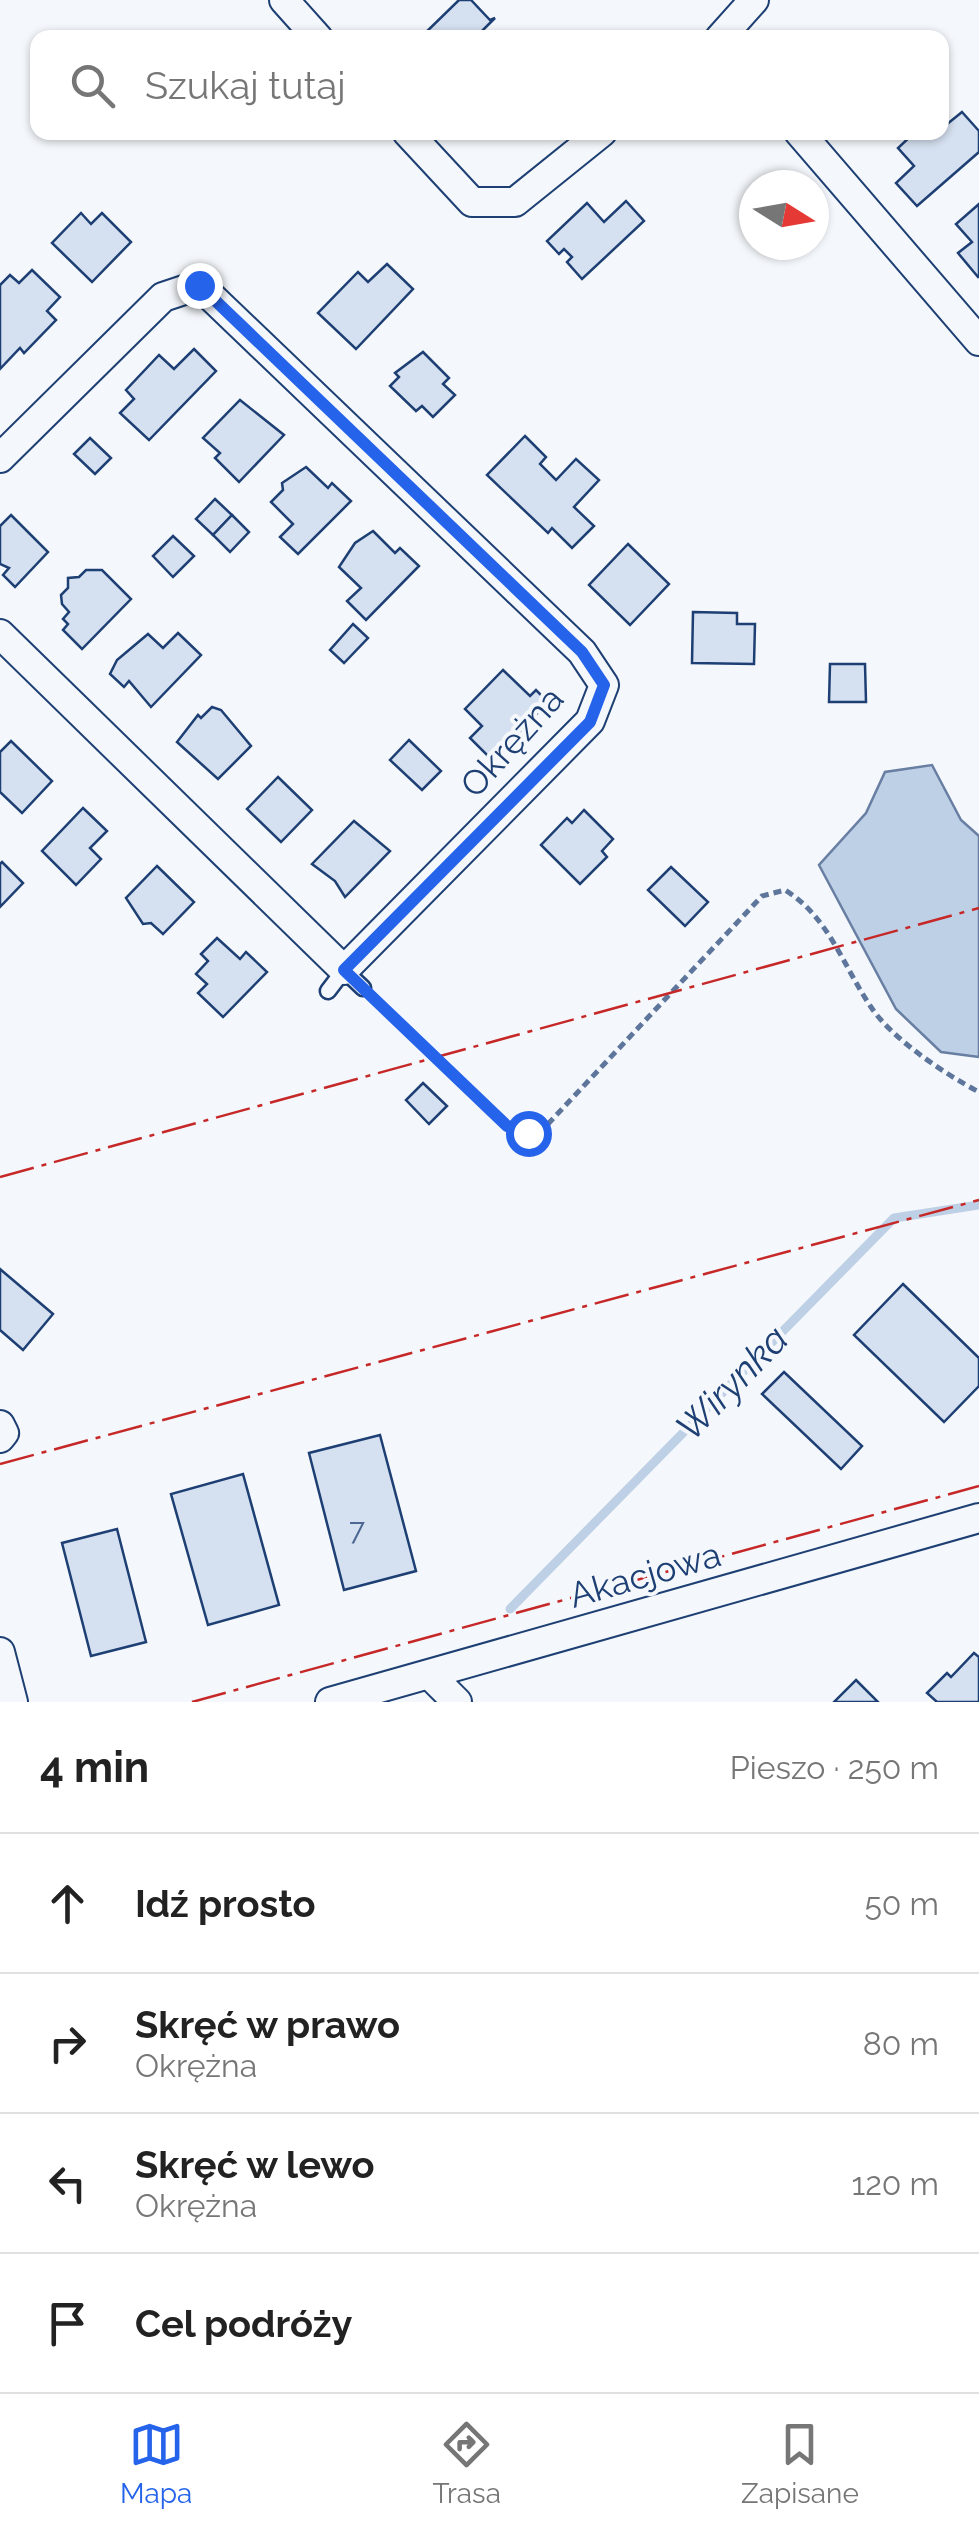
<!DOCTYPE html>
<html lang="pl">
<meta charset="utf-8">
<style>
:root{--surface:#fff;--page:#f2f2f2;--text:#222;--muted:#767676;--line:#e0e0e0;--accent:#2563eb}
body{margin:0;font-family:Raleway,sans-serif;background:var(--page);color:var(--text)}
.compass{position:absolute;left:739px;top:170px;width:90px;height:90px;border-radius:50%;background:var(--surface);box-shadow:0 2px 8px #0004;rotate:101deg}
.stop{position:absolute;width:30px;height:30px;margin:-22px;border:8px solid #2563eb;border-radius:50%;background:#fff}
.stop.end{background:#2563eb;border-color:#fff;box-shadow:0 2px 10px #0008}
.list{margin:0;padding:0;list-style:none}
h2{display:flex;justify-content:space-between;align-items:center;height:130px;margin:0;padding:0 40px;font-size:42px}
h2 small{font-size:32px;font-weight:400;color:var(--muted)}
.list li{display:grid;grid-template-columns:65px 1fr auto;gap:30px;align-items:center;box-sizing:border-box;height:140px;padding:0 40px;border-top:2px solid var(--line)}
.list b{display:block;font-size:38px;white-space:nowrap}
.list p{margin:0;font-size:32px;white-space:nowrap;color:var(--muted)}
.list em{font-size:32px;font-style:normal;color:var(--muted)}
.icon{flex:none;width:55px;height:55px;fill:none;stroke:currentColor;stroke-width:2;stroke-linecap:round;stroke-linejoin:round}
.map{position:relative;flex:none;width:979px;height:1702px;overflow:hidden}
.search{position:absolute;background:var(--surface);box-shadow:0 2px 8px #0004;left:30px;right:30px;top:30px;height:110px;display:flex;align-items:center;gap:25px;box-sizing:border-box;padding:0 35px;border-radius:20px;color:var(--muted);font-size:38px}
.sheet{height:690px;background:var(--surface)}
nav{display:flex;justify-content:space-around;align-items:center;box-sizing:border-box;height:140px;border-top:2px solid var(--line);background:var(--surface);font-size:28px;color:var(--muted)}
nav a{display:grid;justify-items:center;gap:5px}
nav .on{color:var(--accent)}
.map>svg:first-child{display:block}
</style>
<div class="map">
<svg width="979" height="1702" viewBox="0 0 979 1702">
<rect width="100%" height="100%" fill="#f4f7fb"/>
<polygon fill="#bed0e5" stroke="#687fa3" stroke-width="2.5" points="932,765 961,820 979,836 979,1057 941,1052 896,1009 819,865 866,813 885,772"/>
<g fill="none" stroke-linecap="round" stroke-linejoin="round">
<polyline stroke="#bed0e5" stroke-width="9" points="510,1609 894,1218 979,1205"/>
</g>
<g fill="#d5e0f0" stroke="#1d3f73" stroke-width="2.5">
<polygon points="459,0 471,0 490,20 495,18 475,38 420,38"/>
<polygon points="962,112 979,131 979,152 917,206 896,183 914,166 898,148 915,132 942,132 942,120 946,125"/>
<polygon points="626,201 644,221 582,279 567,262 572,257 564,249 559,254 547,241 587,203 604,222"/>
<polygon points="979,204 979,276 978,277 958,253 972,242 956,224"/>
<polygon points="81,213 91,224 102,213 131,242 92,282 52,243"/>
<polygon points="387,264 413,289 356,349 318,313 358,272 368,282"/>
<polygon points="32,270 60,297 47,311 56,320 24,353 20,348 0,369 0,285 10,275 19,283"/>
<polygon points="194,349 216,371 149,440 120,413 134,399 126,390 159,355 174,369"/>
<polygon points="423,352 449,378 443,384 455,395 433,417 422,406 416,411 390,386 399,377 395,373"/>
<polygon points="240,400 284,435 239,482 215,458 220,453 203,438"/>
<polygon points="525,436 546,457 540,464 556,480 576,459 599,480 574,507 594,526 572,548 552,528 548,533 487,475"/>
<polygon points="90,438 111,458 95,474 74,454"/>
<polygon points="306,467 328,488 332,483 351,501 298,554 280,537 293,524 271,502 283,490 282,483"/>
<polygon points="215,499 232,515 213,535 196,519"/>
<polygon points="11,515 48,552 15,587 3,575 9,568 0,564 0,526"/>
<polygon points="232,515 249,532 230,552 213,535"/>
<polygon points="373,531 395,553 400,548 419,566 366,620 347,601 361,588 339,567 355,543"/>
<polygon points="173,536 194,556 173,577 153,556"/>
<polygon points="628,544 669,584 630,625 589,585"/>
<polygon points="86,570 102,570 131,599 82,649 63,630 68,624 63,619 69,612 62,604 61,595 68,588 68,578 79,577"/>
<polygon points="693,612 737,613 737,624 755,624 754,664 692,663"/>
<polygon points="353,624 368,638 344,663 330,650"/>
<polygon points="178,633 201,655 151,707 129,681 124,687 110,674 117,660 148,634 163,648"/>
<polygon points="830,664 865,664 866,702 829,702"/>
<polygon points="503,670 530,696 536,690 548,702 492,760 470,738 482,726 465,709"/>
<polygon points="212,707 221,710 251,746 218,779 177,742 198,715 201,718"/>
<polygon points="409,740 441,771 422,790 390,760"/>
<polygon points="11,741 52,781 22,813 0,792 0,752"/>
<polygon points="278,777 312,810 281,842 247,809"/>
<polygon points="83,808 107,831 90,848 101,859 76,885 42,851"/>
<polygon points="584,810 613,839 602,851 607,857 580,884 541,845 567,818 572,823"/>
<polygon points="354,821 390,851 345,897 335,881 312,864"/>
<polygon points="2,862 23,883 0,907 0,864"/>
<polygon points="157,866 194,902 163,934 151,923 143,924 126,898"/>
<polygon points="671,867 708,902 685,926 648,890"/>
<polygon points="217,938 240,959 246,952 267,972 223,1017 198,993 207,984 196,974 208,961 201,954"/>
<polygon points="423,1083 447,1106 429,1124 406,1100"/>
<polygon points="0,1269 53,1314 23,1350 0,1330"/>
<polygon points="903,1284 979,1358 979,1386 944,1422 854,1335"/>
<polygon points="784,1372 862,1446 841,1469 762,1394"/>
<polygon points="380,1435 416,1571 344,1590 309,1453"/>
<polygon points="243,1474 279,1605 208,1625 171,1494"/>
<polygon points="117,1529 146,1642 91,1656 62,1543"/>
<polygon points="974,1653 979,1657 979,1702 937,1702 927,1693 947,1673 951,1677"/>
<polygon points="856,1680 878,1702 834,1702"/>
</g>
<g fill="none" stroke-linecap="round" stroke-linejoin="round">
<g stroke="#1d3f73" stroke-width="19">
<polyline id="lane" points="328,991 344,970 363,988"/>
</g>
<g stroke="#1d3f73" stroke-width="32">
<g id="street">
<polyline points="284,0 318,38"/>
<polyline points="720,38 754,0"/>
<polyline points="407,132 472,202 515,202 602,132"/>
<polyline points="799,132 979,341"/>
<polyline points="0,458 163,297 199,285 582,652 604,685 590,721 344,970 0,634"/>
<polyline points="0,1425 4,1433 0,1438"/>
<polyline points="0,1652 13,1702"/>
<polyline points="430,1675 457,1702"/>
<polyline points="330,1702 979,1518"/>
</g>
</g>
<path stroke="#5e769c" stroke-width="5" stroke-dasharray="8 5" stroke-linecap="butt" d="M379,1004L507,1127L528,1133L547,1125L762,896L785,890C829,917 843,966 871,1007C892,1039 945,1074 979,1092"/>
<use href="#lane" stroke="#f4f7fb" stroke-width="14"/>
<use href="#street" stroke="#f4f7fb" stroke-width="28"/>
<g stroke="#c62828" stroke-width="2.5" stroke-dasharray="35 8 5 8" stroke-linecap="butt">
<polyline points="0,1177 979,908"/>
<polyline points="0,1464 979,1200"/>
<polyline points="192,1702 979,1486"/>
</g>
</g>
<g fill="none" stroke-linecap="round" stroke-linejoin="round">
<polyline stroke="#2563eb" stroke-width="12" points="199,285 582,652 604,685 590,722 344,970 507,1126 528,1133"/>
</g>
<g text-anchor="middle" stroke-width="8" stroke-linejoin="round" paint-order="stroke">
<g font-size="30" fill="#4b6792">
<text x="357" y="1540">7</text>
</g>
<g font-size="35" fill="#1d3f73" stroke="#f4f7fb">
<text transform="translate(512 742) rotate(-48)" y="12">Okrężna</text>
<text transform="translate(645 1575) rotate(-16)" y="12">Akacjowa</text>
</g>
<g font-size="38" font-style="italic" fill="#1d3f73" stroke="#f4f7fb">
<text transform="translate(732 1383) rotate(-46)" y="13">Wirynka</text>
</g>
</g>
</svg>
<svg class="compass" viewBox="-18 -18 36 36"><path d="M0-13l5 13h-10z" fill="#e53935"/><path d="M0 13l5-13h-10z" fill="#767676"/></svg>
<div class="stop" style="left:528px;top:1133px"></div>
<div class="stop end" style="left:199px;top:285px"></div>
<div class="search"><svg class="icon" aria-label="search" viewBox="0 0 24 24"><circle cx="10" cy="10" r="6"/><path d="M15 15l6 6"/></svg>Szukaj tutaj</div>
</div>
<section class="sheet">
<h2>4 min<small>Pieszo · 250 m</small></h2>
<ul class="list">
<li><svg class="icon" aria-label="ahead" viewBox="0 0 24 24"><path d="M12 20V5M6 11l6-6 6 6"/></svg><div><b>Idź prosto</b></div><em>50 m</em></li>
<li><svg class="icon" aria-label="right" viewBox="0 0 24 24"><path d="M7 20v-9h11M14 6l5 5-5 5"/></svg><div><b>Skręć w prawo</b><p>Okrężna</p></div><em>80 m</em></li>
<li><svg class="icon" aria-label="left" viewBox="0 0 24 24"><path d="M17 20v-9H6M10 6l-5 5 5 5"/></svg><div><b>Skręć w lewo</b><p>Okrężna</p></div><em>120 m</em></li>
<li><svg class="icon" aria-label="arrive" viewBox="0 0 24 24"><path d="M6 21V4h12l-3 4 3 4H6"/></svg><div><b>Cel podróży</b></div></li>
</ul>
</section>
<nav>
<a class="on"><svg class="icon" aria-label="map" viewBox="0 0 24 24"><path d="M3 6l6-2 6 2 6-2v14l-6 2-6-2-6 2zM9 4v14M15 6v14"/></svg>Mapa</a>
<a><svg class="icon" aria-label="directions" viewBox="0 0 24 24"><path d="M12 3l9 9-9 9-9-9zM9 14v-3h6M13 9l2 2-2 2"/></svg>Trasa</a>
<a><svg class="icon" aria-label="saved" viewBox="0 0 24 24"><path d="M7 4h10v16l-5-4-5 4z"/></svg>Zapisane</a>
</nav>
